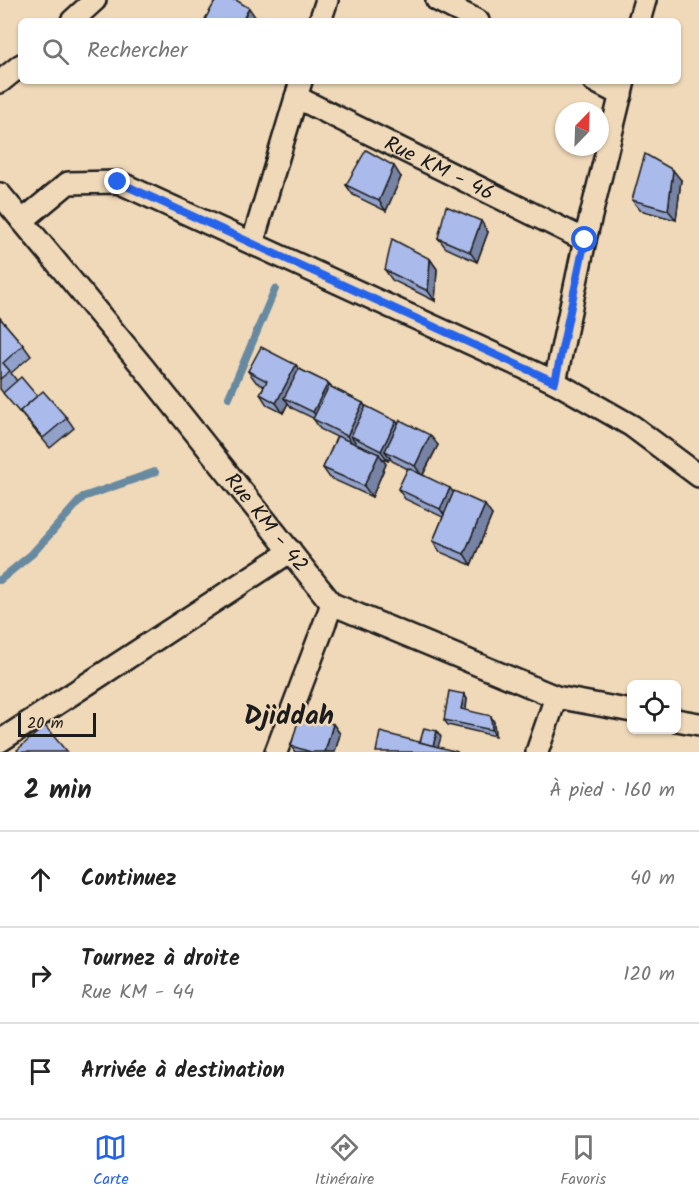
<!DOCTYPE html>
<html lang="fr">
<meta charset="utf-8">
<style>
:root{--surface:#fff;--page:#f2f2f2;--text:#222;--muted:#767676;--line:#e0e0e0;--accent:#2563eb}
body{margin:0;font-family:Kalam,sans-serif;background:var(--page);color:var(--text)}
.controls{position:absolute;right:18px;bottom:18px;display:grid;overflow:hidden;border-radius:9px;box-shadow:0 2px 4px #0004}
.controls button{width:54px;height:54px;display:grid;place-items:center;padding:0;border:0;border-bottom:2px solid var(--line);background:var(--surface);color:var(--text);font:30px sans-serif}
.compass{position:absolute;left:555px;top:102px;width:54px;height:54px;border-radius:50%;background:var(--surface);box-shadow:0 2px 4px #0004;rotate:23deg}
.scale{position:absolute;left:18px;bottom:15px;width:78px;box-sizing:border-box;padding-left:6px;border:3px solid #1c1c1c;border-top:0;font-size:16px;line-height:21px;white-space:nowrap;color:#1c1c1c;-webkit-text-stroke:4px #f0d9b9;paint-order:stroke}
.stop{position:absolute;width:18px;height:18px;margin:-14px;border:4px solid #2563eb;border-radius:50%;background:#fff}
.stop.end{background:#2563eb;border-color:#fff;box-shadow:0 2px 6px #0008}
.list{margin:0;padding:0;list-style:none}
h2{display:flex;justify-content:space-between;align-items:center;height:78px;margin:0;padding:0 24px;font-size:26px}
h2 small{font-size:20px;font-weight:400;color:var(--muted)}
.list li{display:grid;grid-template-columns:39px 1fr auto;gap:18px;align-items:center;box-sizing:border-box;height:96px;padding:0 24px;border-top:2px solid var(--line)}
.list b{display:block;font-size:22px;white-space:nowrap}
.list p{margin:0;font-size:20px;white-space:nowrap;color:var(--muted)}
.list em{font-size:20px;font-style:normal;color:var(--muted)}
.icon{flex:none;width:33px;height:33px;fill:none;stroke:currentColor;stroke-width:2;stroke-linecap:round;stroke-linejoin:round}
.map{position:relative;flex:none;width:699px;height:752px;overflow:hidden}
.search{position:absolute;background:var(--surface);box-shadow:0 2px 4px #0004;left:18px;right:18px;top:18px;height:66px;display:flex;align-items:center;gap:15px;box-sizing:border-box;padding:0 21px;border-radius:9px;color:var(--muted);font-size:22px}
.sheet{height:366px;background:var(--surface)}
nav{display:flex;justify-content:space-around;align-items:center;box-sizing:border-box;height:84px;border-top:2px solid var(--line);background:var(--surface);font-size:16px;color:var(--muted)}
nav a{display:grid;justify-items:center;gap:3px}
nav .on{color:var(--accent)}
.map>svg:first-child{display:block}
</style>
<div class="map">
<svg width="699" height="752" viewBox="0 0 699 752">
<rect width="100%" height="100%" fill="#f0d9b9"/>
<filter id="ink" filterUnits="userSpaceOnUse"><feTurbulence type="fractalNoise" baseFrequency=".0167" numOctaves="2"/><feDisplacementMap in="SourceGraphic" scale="12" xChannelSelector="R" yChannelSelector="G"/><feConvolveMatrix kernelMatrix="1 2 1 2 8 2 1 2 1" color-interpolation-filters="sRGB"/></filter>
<g filter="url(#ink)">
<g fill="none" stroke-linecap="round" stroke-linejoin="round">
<g stroke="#688aa1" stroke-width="8">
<polyline points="229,397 275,289"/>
<polyline points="0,580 32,554 83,497 155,472"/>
</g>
<g stroke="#1c1c1c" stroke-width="26">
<g id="street">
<polyline points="437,0 478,21"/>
<polyline points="72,21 95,0"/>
<polyline points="320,21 327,0"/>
<polyline points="639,21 645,0"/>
<polyline points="594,81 621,95"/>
<polyline points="0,82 21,65"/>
<path id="s1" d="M296,97L585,240"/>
<path id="s2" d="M0,194L143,367L332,604L556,697L632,711"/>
<polyline points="22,221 68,183 118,182 555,382 632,426 699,476"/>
<polyline points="253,241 301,81"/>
<polyline points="555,382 585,240 624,81"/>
<polyline points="676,720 699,724"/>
<polyline points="0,741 291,551"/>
<polyline points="276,752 332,604"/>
<polyline points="537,752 556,697"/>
</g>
</g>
<use href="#street" stroke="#f0d9b9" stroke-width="21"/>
</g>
<g fill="#92a1ca" stroke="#1c1c1c" stroke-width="1.5">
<polygon points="401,177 386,211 353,195 346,185"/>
<polygon points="681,180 676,220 640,210 632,200"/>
<polygon points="488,232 477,262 446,248 438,238"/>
<polygon points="430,259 437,269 435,301 392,280 385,270"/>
<polygon points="0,318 23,345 31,356 11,373 17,381 67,418 74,428 50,448 0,389"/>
<polygon points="296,365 299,369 328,383 331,387 363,403 366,407 438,445 423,475 492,515 471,565 440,552 433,541 443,517 405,499 398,489 408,469 392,461 390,458 388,461 382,458 386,464 372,497 330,478 323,468 337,437 320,429 313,418 292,408 288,403 283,413 267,405 260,394 264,386 256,382 248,371"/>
<polygon points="464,694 467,699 466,710 494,722 495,736 448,725 444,720"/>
<polygon points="333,724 340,734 335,752 295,752 291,746"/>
</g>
<g fill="#7783a4" stroke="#1c1c1c" stroke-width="1.5">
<polygon points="249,8 256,18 255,21 242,21"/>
<polygon points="394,166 401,177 386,211 379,201"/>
<polygon points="673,170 681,180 676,220 668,210"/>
<polygon points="481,221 488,232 477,262 470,252"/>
<polygon points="430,259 437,269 435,301 428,291"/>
<polygon points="296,365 303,375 284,398 288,403 283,413 276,403"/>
<polygon points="328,383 335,393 320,422 313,412"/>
<polygon points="363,403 370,414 351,436 356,443 354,446 347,436"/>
<polygon points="396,421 404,431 385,451 390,458 388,461 381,451"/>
<polygon points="430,435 438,445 422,476 415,466"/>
<polygon points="379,454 386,464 372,497 364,486"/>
<polygon points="450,488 458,498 447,519 440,509"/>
<polygon points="485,505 492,515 471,565 464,554"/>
<polygon points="464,694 467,699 465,714 461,709"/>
<polygon points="491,716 494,722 495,736 492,730"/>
<polygon points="333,724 340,734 335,752 325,752"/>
<polygon points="437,731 441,737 437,751 433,746"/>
</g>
<g fill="#aabbeb" stroke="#1c1c1c" stroke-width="1.5">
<polygon points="216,0 236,0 249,8 242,21 208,21 205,19"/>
<polygon points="366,150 394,166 379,201 346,185"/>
<polygon points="645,154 673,170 668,210 632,200"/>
<polygon points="446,206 481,221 470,252 438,238"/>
<polygon points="392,239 430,259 428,291 385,270"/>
<polygon points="0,318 23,345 3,363 10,371 0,379"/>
<polygon points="261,347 296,365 276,403 260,394 267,381 248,371"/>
<polygon points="299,369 328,383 313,412 284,398"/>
<polygon points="21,377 37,396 19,412 3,393"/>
<polygon points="329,386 363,403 347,436 313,419"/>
<polygon points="43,391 67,418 43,438 20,411"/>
<polygon points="366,406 396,421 381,451 351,436"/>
<polygon points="400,420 430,435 415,466 385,451"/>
<polygon points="337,436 379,454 364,486 323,468"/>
<polygon points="408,468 450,488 440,509 398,489"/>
<polygon points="454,491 485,505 464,554 433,541"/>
<polygon points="449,691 464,694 461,709 491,716 492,730 444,720"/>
<polygon points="300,714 333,724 325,752 311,752 291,746"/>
<polygon points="45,726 67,752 19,752 17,750"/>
<polygon points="424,728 437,731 433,746 420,742"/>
<polygon points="380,732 458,752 376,752"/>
</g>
</g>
<g fill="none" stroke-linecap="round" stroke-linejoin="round" filter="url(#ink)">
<polyline stroke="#2563eb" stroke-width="8" points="118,182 555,382 585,240"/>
</g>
<g text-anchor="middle" stroke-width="5" stroke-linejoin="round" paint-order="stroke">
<g font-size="21" fill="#1c1c1c" stroke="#f0d9b9">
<text dy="7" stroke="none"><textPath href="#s1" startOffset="160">Rue KM - 46</textPath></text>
<text dy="7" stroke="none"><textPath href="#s2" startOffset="423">Rue KM - 42</textPath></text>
</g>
<g font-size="27" font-weight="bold" fill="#1c1c1c" stroke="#f0d9b9">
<text x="289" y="724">Djiddah</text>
</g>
</g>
</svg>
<div class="controls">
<button><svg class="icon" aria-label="locate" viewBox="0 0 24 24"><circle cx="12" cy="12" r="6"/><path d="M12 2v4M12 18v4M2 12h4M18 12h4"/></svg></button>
</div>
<svg class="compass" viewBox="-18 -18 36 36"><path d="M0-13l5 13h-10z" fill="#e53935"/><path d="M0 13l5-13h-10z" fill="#767676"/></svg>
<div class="scale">20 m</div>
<div class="stop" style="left:585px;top:240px"></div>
<div class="stop end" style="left:118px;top:182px"></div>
<div class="search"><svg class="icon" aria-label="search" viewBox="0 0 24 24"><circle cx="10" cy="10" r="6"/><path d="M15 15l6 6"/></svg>Rechercher</div>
</div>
<section class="sheet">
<h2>2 min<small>À pied · 160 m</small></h2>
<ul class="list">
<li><svg class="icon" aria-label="ahead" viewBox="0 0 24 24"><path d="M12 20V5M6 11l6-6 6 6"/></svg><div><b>Continuez</b></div><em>40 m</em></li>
<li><svg class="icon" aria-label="right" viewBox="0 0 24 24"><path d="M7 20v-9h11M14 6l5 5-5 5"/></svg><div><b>Tournez à droite</b><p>Rue KM - 44</p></div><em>120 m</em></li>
<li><svg class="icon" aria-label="arrive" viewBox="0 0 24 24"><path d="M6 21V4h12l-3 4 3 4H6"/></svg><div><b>Arrivée à destination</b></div></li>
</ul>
</section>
<nav>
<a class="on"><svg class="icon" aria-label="map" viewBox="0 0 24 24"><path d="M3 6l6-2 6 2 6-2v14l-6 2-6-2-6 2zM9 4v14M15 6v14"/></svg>Carte</a>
<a><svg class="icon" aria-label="directions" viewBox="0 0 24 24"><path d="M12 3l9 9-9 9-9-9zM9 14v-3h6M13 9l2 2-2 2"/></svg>Itinéraire</a>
<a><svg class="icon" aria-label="saved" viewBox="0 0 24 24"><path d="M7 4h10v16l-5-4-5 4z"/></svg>Favoris</a>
</nav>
